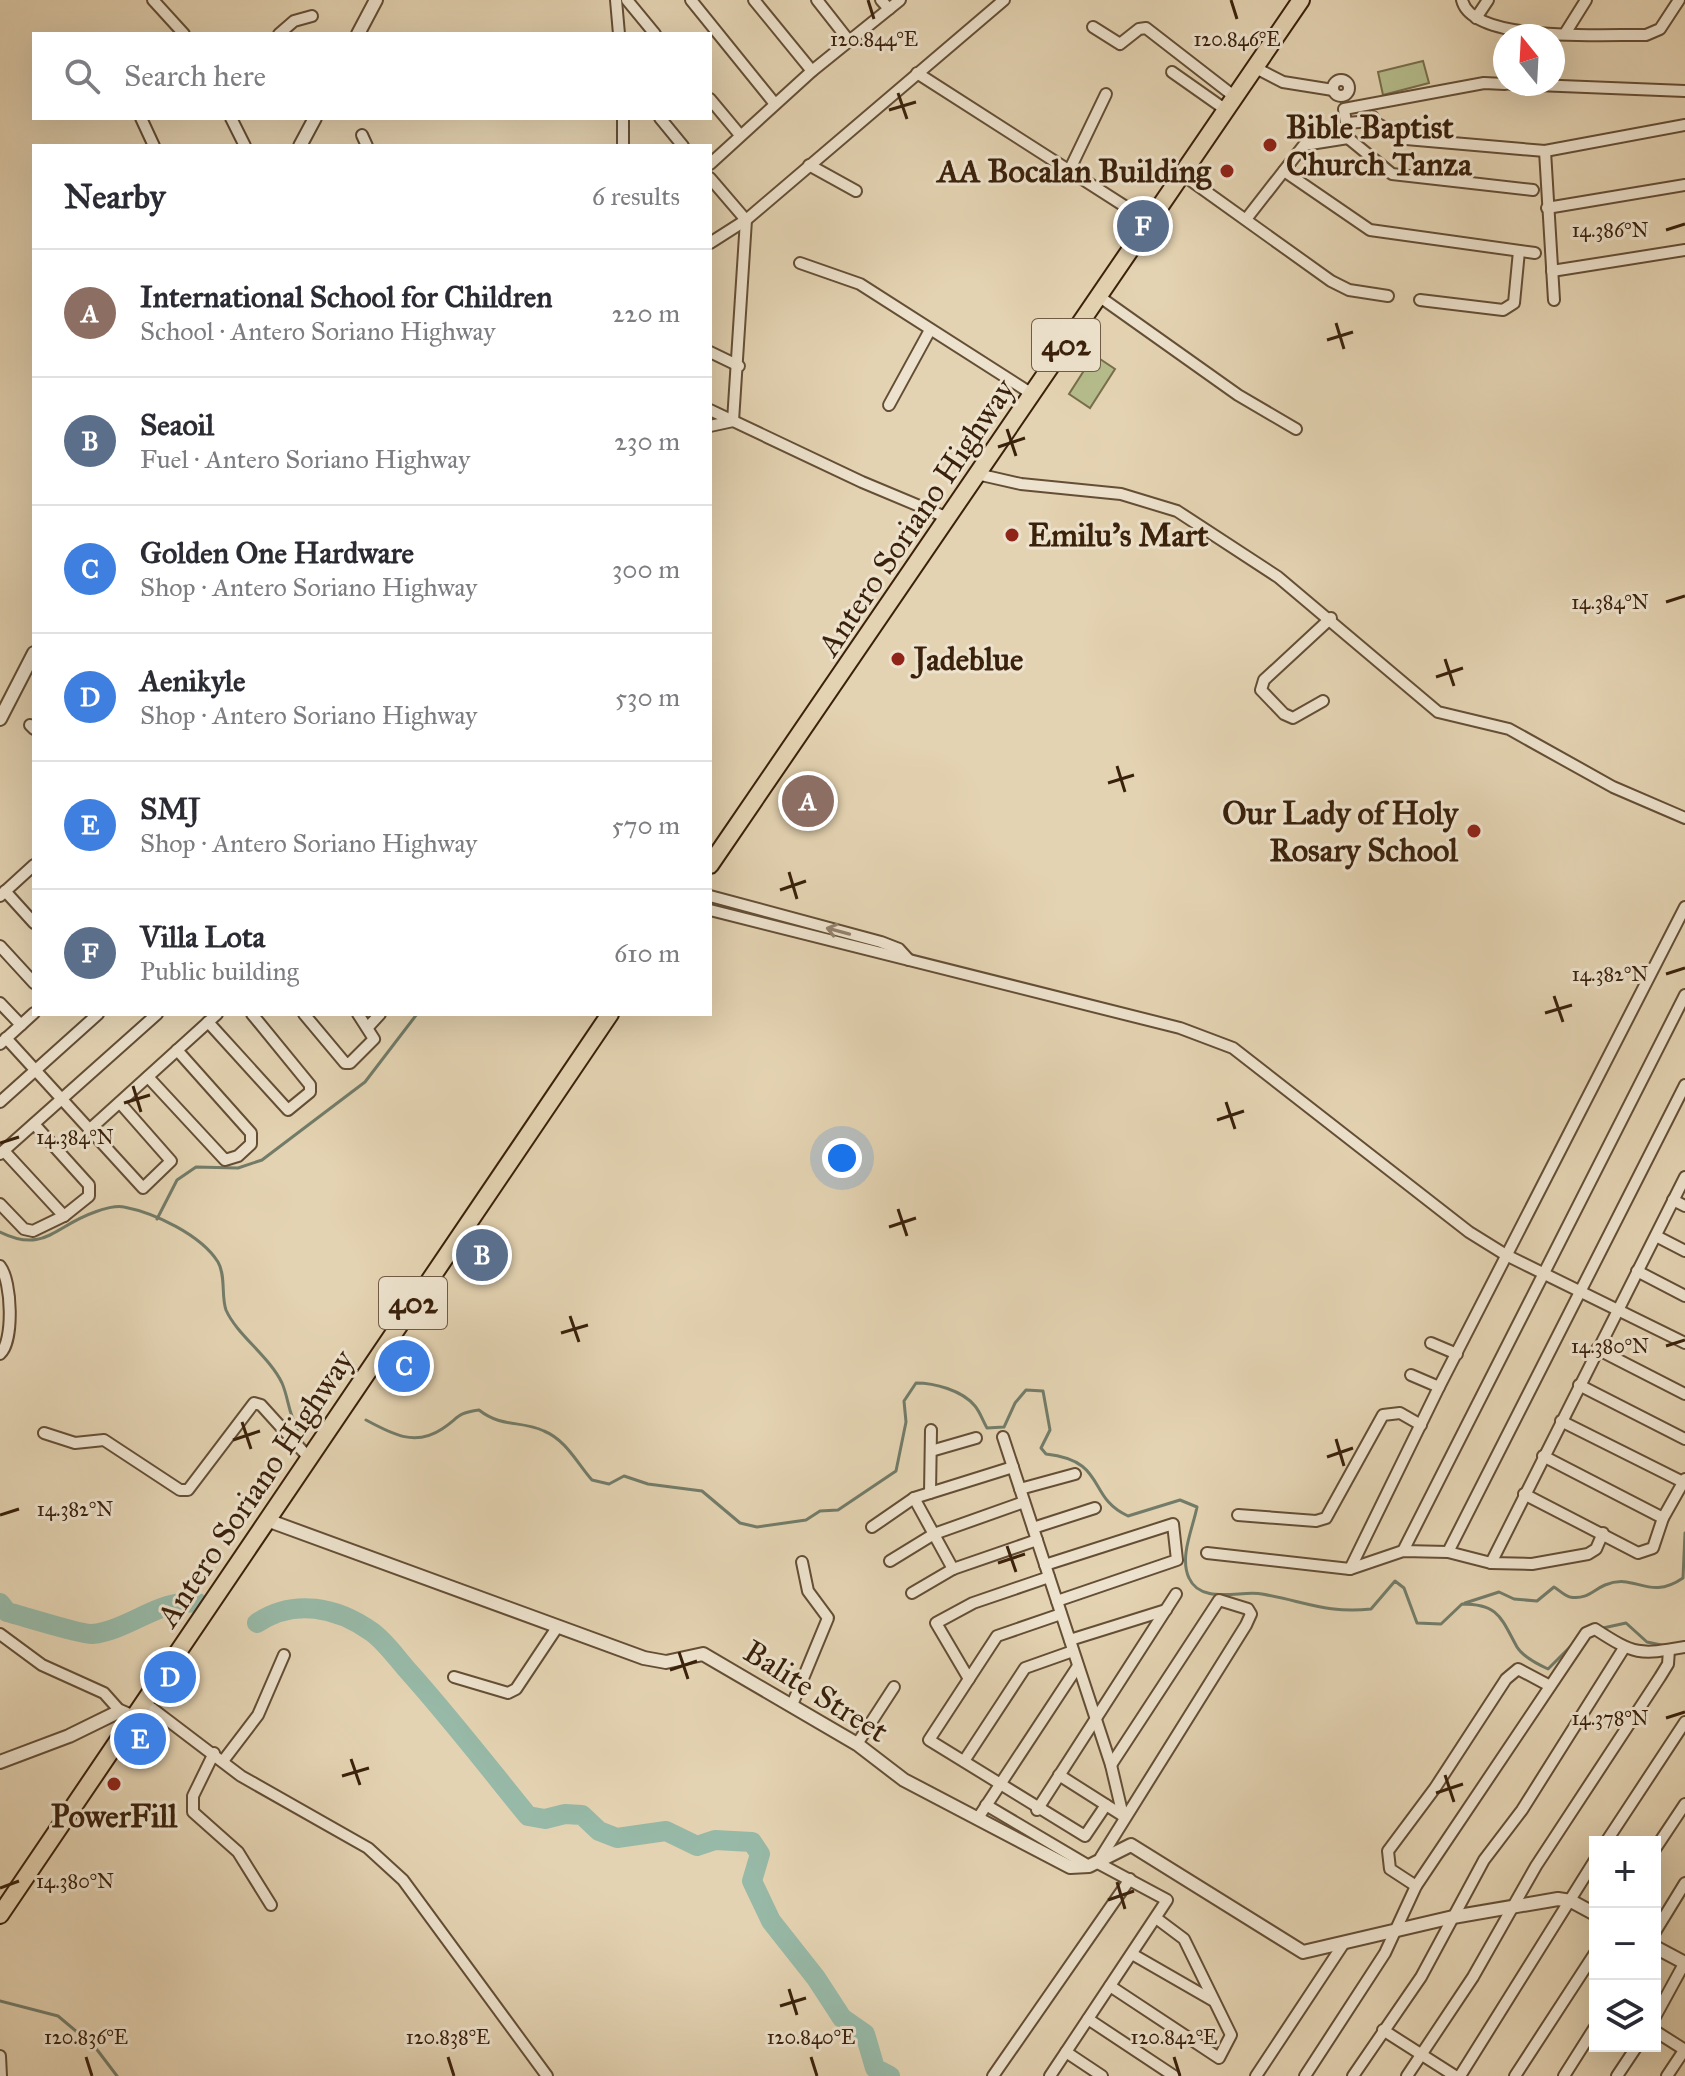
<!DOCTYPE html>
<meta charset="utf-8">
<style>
:root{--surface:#fff;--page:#f2f2f3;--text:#2b2b33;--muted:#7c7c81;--line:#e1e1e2;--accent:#d93025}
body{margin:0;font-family:"IM FELL Great Primer",serif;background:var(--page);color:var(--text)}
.controls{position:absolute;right:24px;bottom:24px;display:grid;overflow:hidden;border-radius:0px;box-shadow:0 8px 32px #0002}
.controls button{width:72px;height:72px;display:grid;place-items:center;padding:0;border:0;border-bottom:2px solid var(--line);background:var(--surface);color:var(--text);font:40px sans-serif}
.compass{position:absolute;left:1493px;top:24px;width:72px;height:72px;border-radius:50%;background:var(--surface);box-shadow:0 8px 32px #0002;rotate:342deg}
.you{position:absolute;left:842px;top:1158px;width:28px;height:28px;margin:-20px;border:6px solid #fff;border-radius:50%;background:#1a73e8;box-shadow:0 0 0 12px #1a73e833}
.badge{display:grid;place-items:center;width:52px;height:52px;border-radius:50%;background:var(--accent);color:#fff;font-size:26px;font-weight:700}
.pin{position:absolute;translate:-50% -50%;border:4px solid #fff;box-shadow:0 2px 8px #0006}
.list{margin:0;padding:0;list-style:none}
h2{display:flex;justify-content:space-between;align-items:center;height:104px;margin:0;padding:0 32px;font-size:34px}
h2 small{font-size:26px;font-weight:400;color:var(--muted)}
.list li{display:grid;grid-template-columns:52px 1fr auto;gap:24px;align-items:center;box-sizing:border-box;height:128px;padding:0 32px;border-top:2px solid var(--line)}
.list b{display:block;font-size:30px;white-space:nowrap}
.list p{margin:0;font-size:26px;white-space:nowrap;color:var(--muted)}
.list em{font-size:26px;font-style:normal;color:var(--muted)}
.icon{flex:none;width:44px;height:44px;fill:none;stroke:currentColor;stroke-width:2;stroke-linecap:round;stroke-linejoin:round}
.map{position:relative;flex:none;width:1685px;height:2076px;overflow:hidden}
.search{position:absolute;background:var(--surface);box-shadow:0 8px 32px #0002;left:32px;top:32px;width:680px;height:88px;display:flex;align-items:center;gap:20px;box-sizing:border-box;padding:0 28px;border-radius:0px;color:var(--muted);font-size:30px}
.panel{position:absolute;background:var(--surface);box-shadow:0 8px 32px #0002;left:32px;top:144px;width:680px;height:872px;border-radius:0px}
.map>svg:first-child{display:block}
</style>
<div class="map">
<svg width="1685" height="2076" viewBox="0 0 1685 2076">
<rect width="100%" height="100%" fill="#e4d3b2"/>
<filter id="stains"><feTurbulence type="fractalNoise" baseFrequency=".0025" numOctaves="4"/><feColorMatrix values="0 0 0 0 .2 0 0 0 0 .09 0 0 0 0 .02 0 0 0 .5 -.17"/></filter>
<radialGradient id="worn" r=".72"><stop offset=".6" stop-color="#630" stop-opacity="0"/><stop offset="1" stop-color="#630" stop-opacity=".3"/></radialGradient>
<g fill="#b5bc8b" stroke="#786e4b" stroke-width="2">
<polygon points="1423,61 1429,83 1383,95 1378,72"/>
<polygon points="1094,355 1115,369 1090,408 1069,394"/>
</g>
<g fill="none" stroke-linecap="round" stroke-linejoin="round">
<g stroke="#727c69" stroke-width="3">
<polyline points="157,1219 177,1180 196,1167 238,1168 262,1160 365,1082 417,1014"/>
<path d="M0,1232C45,1254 54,1226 95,1212C102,1209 117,1205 124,1207C155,1213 201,1235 218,1262C226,1276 221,1296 226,1310C237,1335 269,1356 282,1383C289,1399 288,1414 298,1429"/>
<path d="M366,1420C392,1434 415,1447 442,1429C459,1418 456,1413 479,1410C502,1428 520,1420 544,1431C566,1440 577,1463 592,1480L609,1484L624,1476L648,1484L702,1491L740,1523L757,1527L806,1520L820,1511L838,1510L896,1471L906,1422L904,1401L916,1383C934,1383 962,1390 975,1406C980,1412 983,1421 987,1428L1004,1427L1015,1403L1026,1390L1043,1391L1050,1430L1041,1448L1046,1454C1108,1461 1086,1497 1128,1516L1180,1500L1197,1507C1193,1528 1179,1557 1189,1578C1201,1605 1241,1590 1262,1594C1303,1601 1328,1614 1371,1609L1395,1581L1404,1588L1417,1623L1441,1624L1462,1604C1499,1604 1501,1618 1517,1647C1523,1657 1537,1664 1548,1669L1575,1642"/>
<path d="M1465,1603L1499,1592L1514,1599L1537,1601L1554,1587C1559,1590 1565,1596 1570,1597C1587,1600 1593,1590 1605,1585C1636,1572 1648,1602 1683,1578L1685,1533"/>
<polyline points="1603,1628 1626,1623 1647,1642 1666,1646"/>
<polyline points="0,2001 58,2016 95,2047 117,2076"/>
</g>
<g stroke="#97b9a7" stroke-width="20">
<path d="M0,1603L7,1612C23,1616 82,1635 92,1634C130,1630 159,1598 198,1603"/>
<path d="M257,1623C294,1598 337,1607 372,1632C386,1642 398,1660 410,1673C451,1719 489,1768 528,1816L545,1819L565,1814L582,1815L599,1831L617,1838L666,1831L697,1846L715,1840L752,1842L760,1854L752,1881L771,1921L816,1978L842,2018L865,2034L875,2068L890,2076"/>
</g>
<g stroke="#644e35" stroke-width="14">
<g id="minor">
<polyline points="153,0 184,34"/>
<polyline points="616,0 619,34"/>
<polyline points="627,0 655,34"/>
<polyline points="691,0 775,104"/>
<polyline points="754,0 812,71"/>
<polyline points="817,0 850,42"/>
<polyline points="881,0 889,9"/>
<path d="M1462,0C1472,44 1608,34 1646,35L1660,29L1679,0"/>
<polyline points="1476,18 1488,0"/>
<polyline points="1093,27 1120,44 1139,29 1146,28 1235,97"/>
<polyline points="1566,32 1586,0"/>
<polyline points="279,34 294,21 312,16"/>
<polyline points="1254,67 1283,82 1333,90"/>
<polyline points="1172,72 1226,110"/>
<polyline points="917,73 1151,223"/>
<circle cx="1341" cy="88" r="8"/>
<polyline points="1511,84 1685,91"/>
<polyline points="710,99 740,135"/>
<polyline points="141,118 154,146"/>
<polyline points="231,118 245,146"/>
<polyline points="623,118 623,146"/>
<polyline points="660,118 683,146"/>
<polyline points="1372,121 1406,139 1545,151 1685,125"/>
<polyline points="1347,123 1372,121 1373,117"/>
<polyline points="362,135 367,146"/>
<polyline points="1348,138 1392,174 1533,190"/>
<polyline points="1545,151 1554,300"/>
<polyline points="710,164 812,71 900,0"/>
<polyline points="809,165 856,191"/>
<polyline points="1069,171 1106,94"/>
<polyline points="1284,171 1370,230 1535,253"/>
<polyline points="1183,175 1331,281 1349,290 1388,296"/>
<polyline points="710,178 746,220 1004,0"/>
<polyline points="1547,208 1685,185"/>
<polyline points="1247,218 1304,145 1348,138 1344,109 1484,83 1505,84"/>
<polyline points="710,243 746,220"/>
<polyline points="800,263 860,284 1032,394"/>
<polyline points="1552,271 1685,250"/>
<polyline points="1100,297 1238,395 1296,429"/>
<polyline points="1420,300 1503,310 1514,303 1519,251"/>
<polyline points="710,352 739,366"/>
<polyline points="889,405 930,330"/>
<polyline points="710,410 862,482 948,518"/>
<polyline points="710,426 733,421 746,220"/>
<polyline points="977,474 1021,484 1121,494 1177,511 1278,577 1438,712 1509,729 1613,787 1685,818"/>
<polyline points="1323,701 1293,718 1284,714 1261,690 1264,680 1331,618"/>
<polyline points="30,725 34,729"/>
<polyline points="5,891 34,923"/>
<polyline points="0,896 34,865"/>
<polyline points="710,896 881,942 899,949 909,960"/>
<polyline points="710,910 1180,1028 1233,1048 1469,1232 1506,1255 1685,1343"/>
<polyline points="0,946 34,983"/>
<polyline points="0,1003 21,1025"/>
<polyline points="304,1014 345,1063 350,1063 374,1039 358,1014"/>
<polyline points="208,1022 288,1110 310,1092 310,1085 252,1014"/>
<polyline points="369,1026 380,1014"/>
<polyline points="6,1038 143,1188 171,1161 120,1103"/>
<polyline points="0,1044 34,1013"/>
<polyline points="148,1077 225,1160 238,1156 251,1144 251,1133 177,1050"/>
<polyline points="0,1102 98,1014"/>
<polyline points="89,1130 217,1014"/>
<polyline points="4,1151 64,1216"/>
<polyline points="0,1154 157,1014"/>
<polyline points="1673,1200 1685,1206"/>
<polyline points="0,1204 24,1229 33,1231 64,1216 89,1196 89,1185 34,1124"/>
<polyline points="1656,1236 1685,1251"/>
<path d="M0,1266C12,1281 14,1342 0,1354"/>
<polyline points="1637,1271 1685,1296"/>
<polyline points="1431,1343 1457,1354"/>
<polyline points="1597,1349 1685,1394"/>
<polyline points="1411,1375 1439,1387"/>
<polyline points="1579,1385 1685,1439"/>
<polyline points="1561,1421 1683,1482"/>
<polyline points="44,1433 75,1443 104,1440 180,1490 188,1490 254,1403 261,1405 309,1458"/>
<polyline points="1003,1437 1111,1765 1123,1816"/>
<polyline points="931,1451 976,1438"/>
<polyline points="1543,1456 1663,1518"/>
<polyline points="1020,1489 1075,1474"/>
<polyline points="930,1493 931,1430"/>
<polyline points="1524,1494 1638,1553 1653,1548 1663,1518 1685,1479"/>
<polyline points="914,1498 953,1569"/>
<polyline points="1238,1515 1316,1521 1326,1518 1383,1415 1400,1413 1421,1425"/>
<polyline points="872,1527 914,1498 1013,1467"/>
<polyline points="1033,1528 1095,1508"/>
<polyline points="1403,1551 1685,995"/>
<polyline points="1448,1552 1685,1085"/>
<polyline points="1207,1553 1350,1569 1403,1551 1448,1552 1491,1563 1532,1564 1588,1554 1596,1549 1603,1533"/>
<polyline points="890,1561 934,1534 1024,1502"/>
<polyline points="1491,1563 1685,1177"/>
<polyline points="1045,1565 1173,1524 1177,1560 1057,1601"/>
<polyline points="1350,1569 1439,1387 1685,907"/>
<polyline points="912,1593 953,1569 1037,1540"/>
<polyline points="1061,1614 997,1636 929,1740 1085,1836 1106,1805"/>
<polyline points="0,1634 42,1665 104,1693 120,1711"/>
<polyline points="1070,1640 1166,1610"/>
<polyline points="454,1677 508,1693 516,1689 558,1626"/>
<polyline points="969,1679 936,1623 973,1603 1049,1577"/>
<polyline points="145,1703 241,1776 368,1848 403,1880 547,2076"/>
<polyline points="792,1705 828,1618 808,1591 802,1562"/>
<polyline points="857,1744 894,1687"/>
<polyline points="214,1753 193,1796 193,1812 238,1852 271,1905"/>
<polyline points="223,1761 258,1715 284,1655"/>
<polyline points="964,1761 1025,1668 1073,1651"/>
<polyline points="1059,1775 1125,1817"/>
<polyline points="986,1805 1089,1866"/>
<polyline points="1037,1810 1176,1594"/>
<polyline points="978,1818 1078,1666"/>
<polyline points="1606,1842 1685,1722"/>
<polyline points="1655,1849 1685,1804"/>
<polyline points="1101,1857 1246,1625 1251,1614 1248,1609 1219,1600 1111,1765"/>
<polyline points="1416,1886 1390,1869 1388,1851 1435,1788 1506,1679 1518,1669 1550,1686"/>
<polyline points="1655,1932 1685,1883"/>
<polyline points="1132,1954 1212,2000"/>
<polyline points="1110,1986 1219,2058 1231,2035 1184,1939 1156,1918"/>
<polyline points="1655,2017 1685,1962"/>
<polyline points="1088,2019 1174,2076"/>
<polyline points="1383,2030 1455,2076"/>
<polyline points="1655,2031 1685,2050"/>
<polyline points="1066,2052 1102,2076"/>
<polyline points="0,2056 1,2076"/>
<polyline points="993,2076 1130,1879"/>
<polyline points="1050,2076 1167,1900 1096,1862"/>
<polyline points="1256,2076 1344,1943"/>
<path d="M1305,2076L1385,1953L1416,1886L1586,1633L1595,1629C1635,1655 1639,1655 1685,1647"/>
<polyline points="1353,2076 1421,1977 1484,1860 1522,1810 1624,1648"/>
<polyline points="1407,2076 1473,1977 1536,1866 1660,1677 1668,1664 1669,1650"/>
<polyline points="1460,2076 1595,1860"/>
<polyline points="1515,2076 1595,1953"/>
<polyline points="1564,2076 1595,2027"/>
<polyline points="1617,2076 1637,2046"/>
<polyline points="1667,2076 1685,2049"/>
</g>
</g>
<g stroke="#644e35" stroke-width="16">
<g id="tertiary">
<polyline points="358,34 376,0"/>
<polyline points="300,146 315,118"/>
<polyline points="0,719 34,653"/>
<polyline points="267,1520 644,1658 666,1662 703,1654 857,1744 904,1780 1070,1867 1089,1866 1131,1845 1303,1952 1453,1917 1558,1899 1571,1901 1595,1914"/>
<polyline points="0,1762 69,1736 120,1711 134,1717"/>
<polyline points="1655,1947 1685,1963"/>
</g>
</g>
<g stroke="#3a210b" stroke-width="20">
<g id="primary">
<polyline points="710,865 1301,0"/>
<polyline points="0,1915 610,1014"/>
</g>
</g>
<use href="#minor" stroke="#ede2cd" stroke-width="10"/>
<use href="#tertiary" stroke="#ede2cd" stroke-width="12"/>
<use href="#primary" stroke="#e4d3b2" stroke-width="16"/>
</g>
<defs><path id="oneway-shaft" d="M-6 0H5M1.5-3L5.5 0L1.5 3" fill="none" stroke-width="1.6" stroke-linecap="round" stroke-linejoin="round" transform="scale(2)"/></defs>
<use stroke="#94826c" href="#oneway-shaft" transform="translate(838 931) rotate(-165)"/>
<path fill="none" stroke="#3a210b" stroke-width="3" d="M868,0L874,19M1231,0L1237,19M898,93L907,119M889,110L916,102M1666,230L1685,224M1336,323L1344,349M1327,340L1353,332M1007,429L1016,456M998,447L1025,438M1666,602L1685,596M1445,659L1454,686M1436,677L1463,668M1117,766L1125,792M1108,783L1134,775M789,872L797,899M780,890L806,881M1666,974L1685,968M1554,996L1563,1022M1545,1013L1572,1005M133,1086L141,1112M1226,1102L1235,1129M124,1103L150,1095M1217,1120L1244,1111M0,1143L19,1137M898,1209L907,1236M889,1227L916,1218M570,1316L579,1342M561,1333L588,1325M1666,1346L1685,1340M242,1422L251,1449M1336,1439L1344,1466M233,1440L260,1431M1327,1457L1353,1448M0,1515L19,1509M1007,1546L1016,1572M998,1563L1025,1554M679,1652L688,1679M670,1670L697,1661M1666,1718L1685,1712M351,1759L360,1785M1445,1775L1454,1802M342,1776L369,1768M1436,1793L1463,1784M1117,1882L1125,1909M0,1888L19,1881M1108,1900L1134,1891M789,1989L797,2015M780,2006L806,1998M86,2057L92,2076M448,2057L454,2076M811,2057L817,2076M1174,2057L1180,2076"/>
<g fill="#8f2418" stroke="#ede2cd" stroke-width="3">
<circle cx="1270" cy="145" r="8"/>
<circle cx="1227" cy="171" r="8"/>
<circle cx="1012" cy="535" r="8"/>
<circle cx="898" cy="659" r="8"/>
<circle cx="1474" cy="831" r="8"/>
<circle cx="114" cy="1784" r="8"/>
</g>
<g text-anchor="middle" stroke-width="6" stroke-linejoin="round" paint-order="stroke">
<g fill="#ede2cd" stroke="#705b45" stroke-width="2">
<rect x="1032" y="319" width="68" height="52" rx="6"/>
<rect x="379" y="1277" width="68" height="52" rx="6"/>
</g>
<g font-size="30" font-weight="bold" fill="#3a210b">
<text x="1066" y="355">402</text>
<text x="413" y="1313">402</text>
</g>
<g font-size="32" font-weight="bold" fill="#3a210b" stroke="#ede2cd" text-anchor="start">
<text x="1286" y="138">Bible Baptist<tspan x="1286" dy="37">Church Tanza</tspan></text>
<text x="1211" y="182" text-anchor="end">AA Bocalan Building</text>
<text x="1028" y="546">Emilu's Mart</text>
<text x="914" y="670">Jadeblue</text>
<text x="1458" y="824" text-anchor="end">Our Lady of Holy<tspan x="1458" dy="37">Rosary School</tspan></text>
<text x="114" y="1827" text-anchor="middle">PowerFill</text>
</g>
<g font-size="32" fill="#3a210b" stroke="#ede2cd">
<text transform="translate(916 517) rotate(-56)" y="11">Antero Soriano Highway</text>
<text transform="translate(255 1488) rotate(-56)" y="11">Antero Soriano Highway</text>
<text transform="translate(816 1691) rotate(32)" y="11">Balite Street</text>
</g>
</g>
<g font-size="20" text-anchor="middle" fill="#3a210b" stroke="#ede2cd" stroke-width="6" stroke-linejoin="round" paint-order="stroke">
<text x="874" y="46">120.844°E</text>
<text x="1237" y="46">120.846°E</text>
<text x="1610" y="237">14.386°N</text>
<text x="1610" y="609">14.384°N</text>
<text x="1610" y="981">14.382°N</text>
<text x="75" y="1144">14.384°N</text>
<text x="1610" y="1353">14.380°N</text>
<text x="75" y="1516">14.382°N</text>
<text x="1610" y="1725">14.378°N</text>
<text x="75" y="1888">14.380°N</text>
<text x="86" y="2044">120.836°E</text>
<text x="448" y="2044">120.838°E</text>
<text x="811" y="2044">120.840°E</text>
<text x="1174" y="2044">120.842°E</text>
</g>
<rect width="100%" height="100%" filter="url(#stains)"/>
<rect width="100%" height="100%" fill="url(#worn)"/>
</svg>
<div class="controls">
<button>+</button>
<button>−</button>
<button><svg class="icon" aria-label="layers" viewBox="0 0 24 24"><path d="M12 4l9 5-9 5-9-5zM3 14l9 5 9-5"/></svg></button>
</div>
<svg class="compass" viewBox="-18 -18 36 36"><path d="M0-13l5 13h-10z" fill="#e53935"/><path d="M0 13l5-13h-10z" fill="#7c7c81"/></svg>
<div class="you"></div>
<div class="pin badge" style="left:808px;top:801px;background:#8d6e63">A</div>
<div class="pin badge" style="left:482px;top:1255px;background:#5c6f8a">B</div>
<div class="pin badge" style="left:404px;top:1366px;background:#3f7fe0">C</div>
<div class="pin badge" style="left:170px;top:1677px;background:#3f7fe0">D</div>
<div class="pin badge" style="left:140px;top:1739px;background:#3f7fe0">E</div>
<div class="pin badge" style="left:1143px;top:226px;background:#5c6f8a">F</div>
<div class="search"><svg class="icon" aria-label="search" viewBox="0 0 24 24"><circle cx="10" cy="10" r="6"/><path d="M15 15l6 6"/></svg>Search here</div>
<section class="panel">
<h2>Nearby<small>6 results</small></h2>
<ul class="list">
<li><span class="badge" style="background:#8d6e63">A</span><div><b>International School for Children</b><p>School · Antero Soriano Highway</p></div><em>220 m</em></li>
<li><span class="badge" style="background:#5c6f8a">B</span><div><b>Seaoil</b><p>Fuel · Antero Soriano Highway</p></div><em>230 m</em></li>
<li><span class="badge" style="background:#3f7fe0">C</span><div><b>Golden One Hardware</b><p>Shop · Antero Soriano Highway</p></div><em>300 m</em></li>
<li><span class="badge" style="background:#3f7fe0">D</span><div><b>Aenikyle</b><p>Shop · Antero Soriano Highway</p></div><em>530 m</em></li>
<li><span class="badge" style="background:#3f7fe0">E</span><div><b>SMJ</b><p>Shop · Antero Soriano Highway</p></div><em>570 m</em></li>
<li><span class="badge" style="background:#5c6f8a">F</span><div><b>Villa Lota</b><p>Public building</p></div><em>610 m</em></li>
</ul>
</section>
</div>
